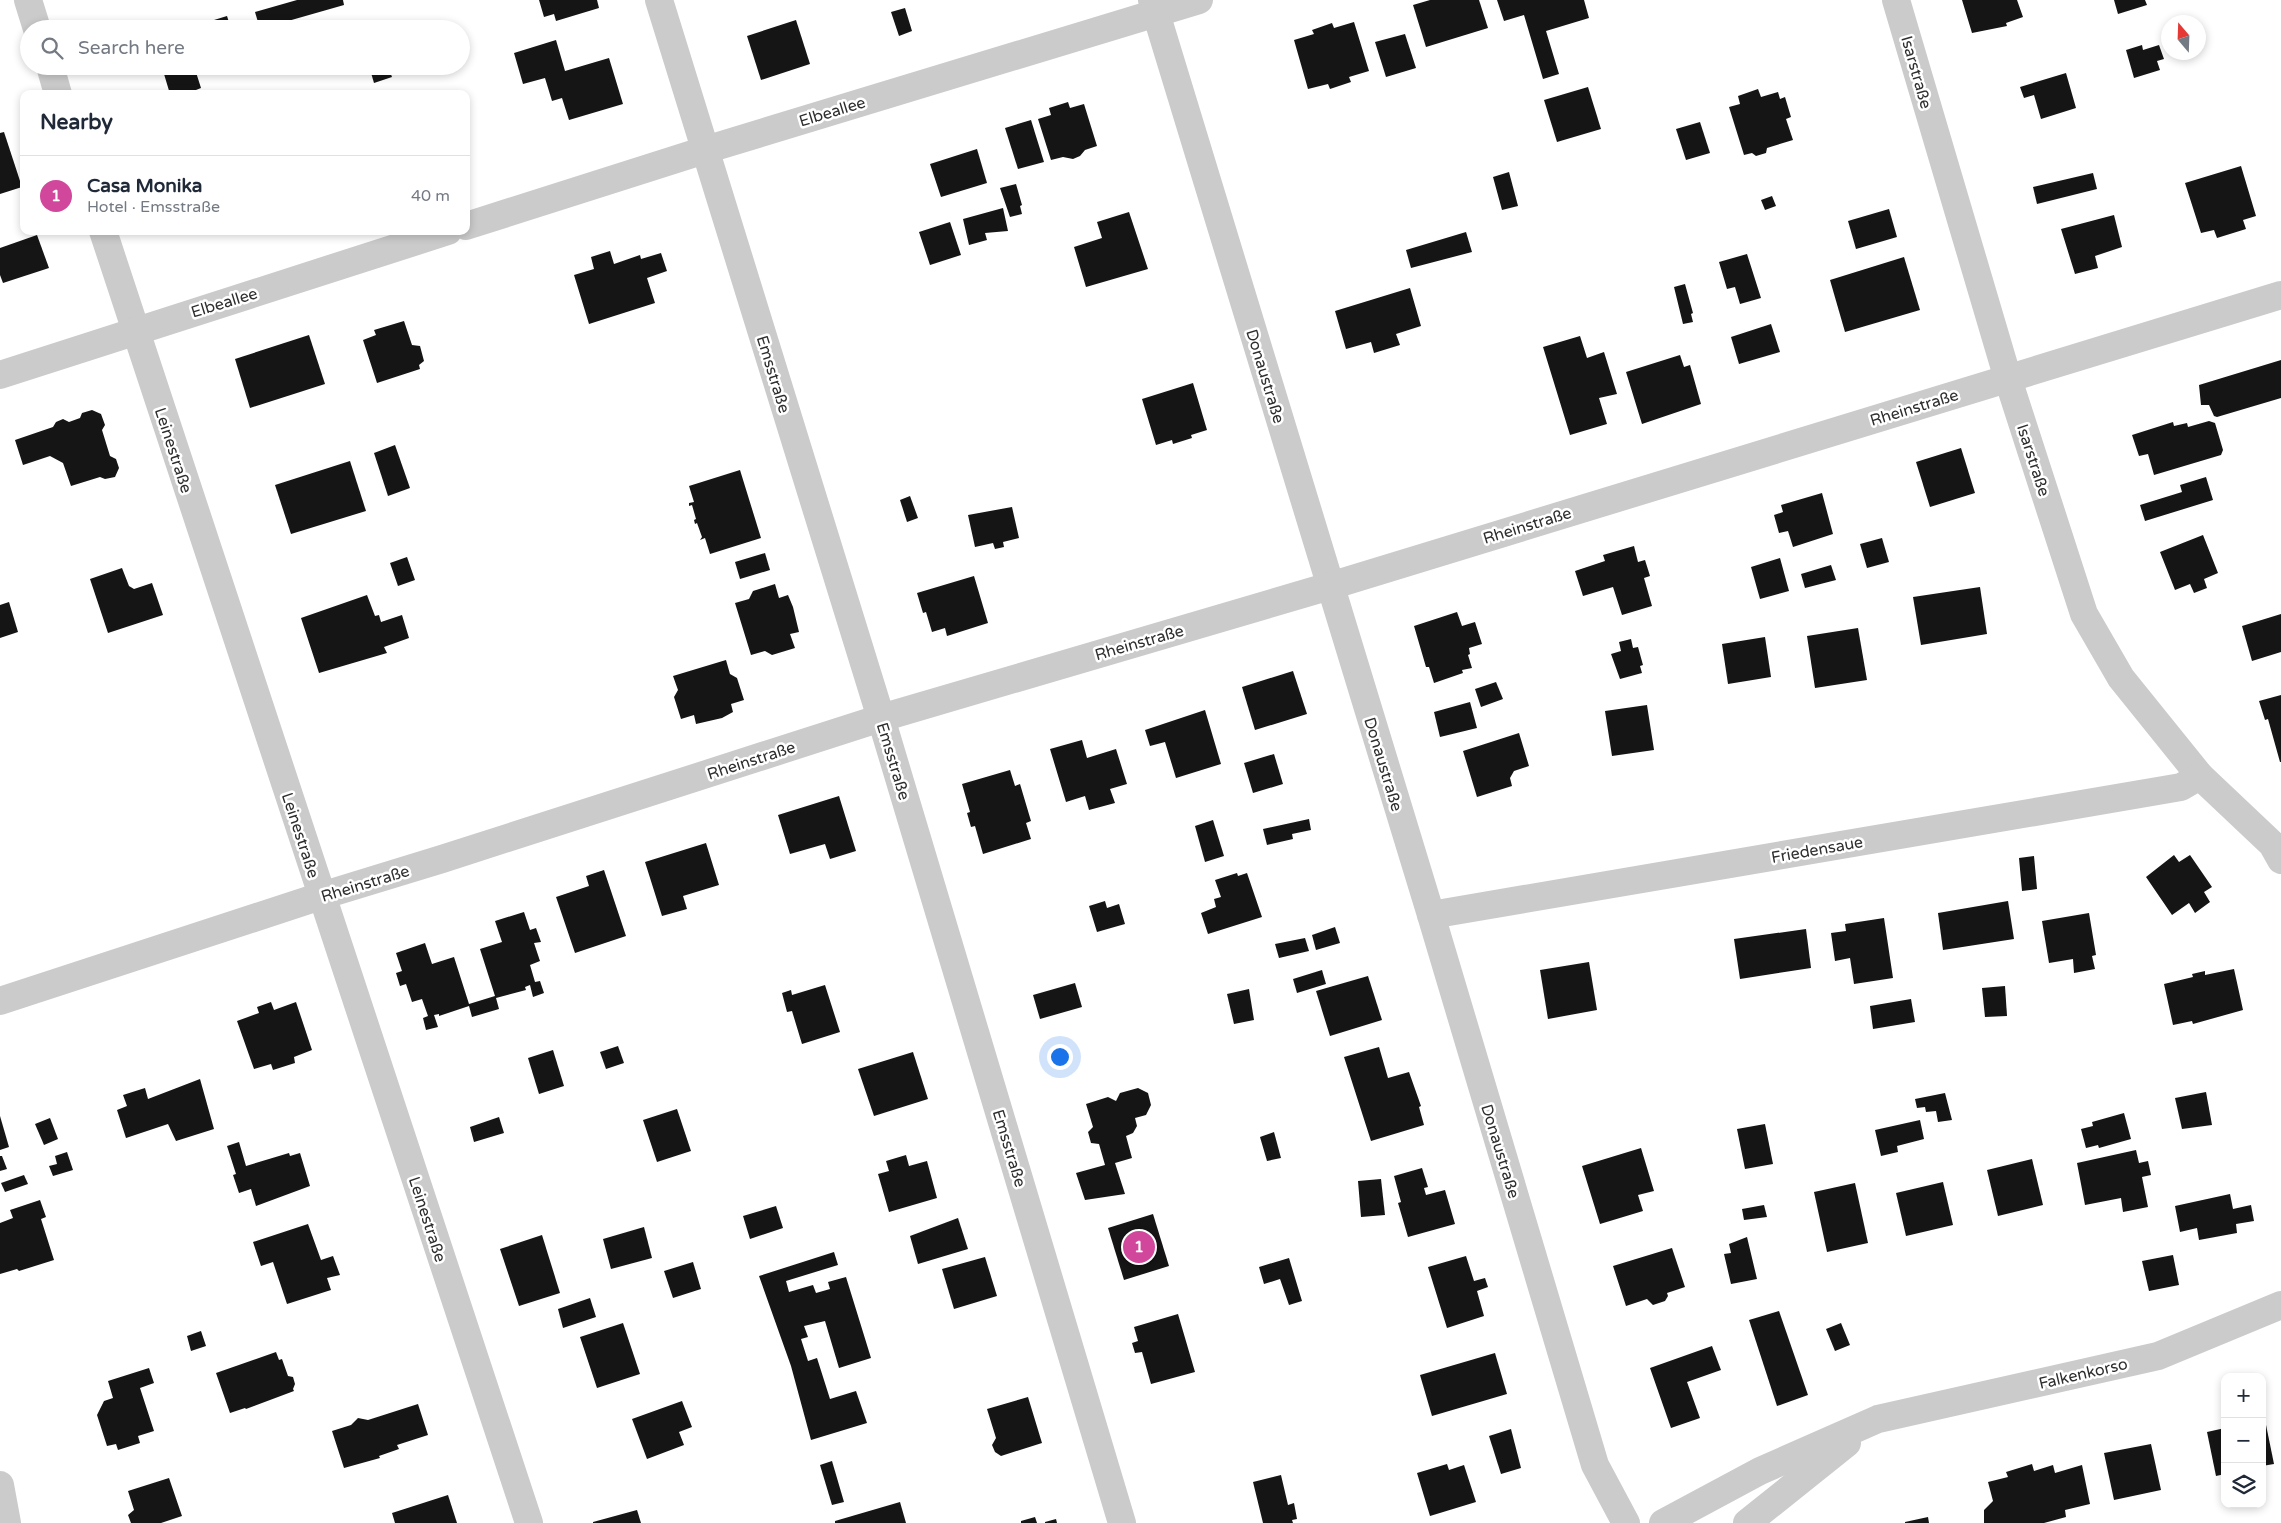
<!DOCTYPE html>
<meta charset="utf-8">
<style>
:root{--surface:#fff;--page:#f2f2f3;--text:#1f2937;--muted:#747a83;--line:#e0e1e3;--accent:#1a73e8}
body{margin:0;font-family:"Varela Round",sans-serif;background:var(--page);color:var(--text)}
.controls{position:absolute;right:15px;bottom:15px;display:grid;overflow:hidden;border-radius:10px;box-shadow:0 2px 8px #0003}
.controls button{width:45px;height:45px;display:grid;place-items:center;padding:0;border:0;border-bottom:1px solid var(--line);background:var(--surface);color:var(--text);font:25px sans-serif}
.compass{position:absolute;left:2161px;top:15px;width:45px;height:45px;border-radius:50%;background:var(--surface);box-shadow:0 2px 8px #0003;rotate:341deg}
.you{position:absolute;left:1059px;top:1056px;width:18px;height:18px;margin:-12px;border:4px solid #fff;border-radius:50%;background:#1a73e8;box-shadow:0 0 0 8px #1a73e833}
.badge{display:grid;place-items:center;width:32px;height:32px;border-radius:50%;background:var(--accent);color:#fff;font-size:16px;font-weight:700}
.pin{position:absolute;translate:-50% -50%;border:2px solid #fff;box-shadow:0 1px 5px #0006}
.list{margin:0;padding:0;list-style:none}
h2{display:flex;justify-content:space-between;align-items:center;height:65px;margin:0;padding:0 20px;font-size:21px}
h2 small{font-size:16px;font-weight:400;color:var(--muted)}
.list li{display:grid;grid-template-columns:32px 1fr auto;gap:15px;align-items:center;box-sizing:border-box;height:80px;padding:0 20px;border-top:1px solid var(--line)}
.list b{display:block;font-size:19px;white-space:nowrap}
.list p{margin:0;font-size:16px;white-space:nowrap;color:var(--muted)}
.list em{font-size:16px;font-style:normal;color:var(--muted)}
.icon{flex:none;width:28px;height:28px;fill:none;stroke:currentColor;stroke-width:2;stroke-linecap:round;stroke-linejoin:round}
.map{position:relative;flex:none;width:2281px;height:1523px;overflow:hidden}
.search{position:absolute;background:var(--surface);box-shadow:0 2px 8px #0003;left:20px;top:20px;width:450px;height:55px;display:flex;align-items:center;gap:12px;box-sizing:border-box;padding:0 18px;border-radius:28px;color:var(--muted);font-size:19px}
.panel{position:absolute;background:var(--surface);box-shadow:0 2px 8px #0003;left:20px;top:90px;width:450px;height:145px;border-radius:10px}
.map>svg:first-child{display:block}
</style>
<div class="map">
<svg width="2281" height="1523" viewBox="0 0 2281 1523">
<rect width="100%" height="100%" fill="#fff"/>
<g fill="#151515">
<polygon points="297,0 343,0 344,5 260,29 255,12"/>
<polygon points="539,0 597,0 599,8 556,21 554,14 544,17"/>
<polygon points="1430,0 1479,0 1488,28 1426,47 1413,5"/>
<polygon points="1497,0 1584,0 1589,18 1546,31 1559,74 1543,79 1524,15 1504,21"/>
<polygon points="1962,0 2017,0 2023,17 2006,23 2007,26 1972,33"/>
<polygon points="2114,0 2145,0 2147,5 2118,14"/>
<polygon points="905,8 912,31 899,36 891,12"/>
<polygon points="227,16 231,29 217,29 214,20"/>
<polygon points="796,20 810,64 761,80 747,36"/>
<polygon points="1354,22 1369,71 1349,77 1351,82 1330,89 1328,84 1308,89 1294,40 1314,34 1312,30 1332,23 1334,28"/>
<polygon points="1405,34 1416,68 1386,77 1375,42"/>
<polygon points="556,40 565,71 609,58 623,104 569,120 562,98 552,101 545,78 523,84 514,53"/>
<polygon points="2142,45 2143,50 2159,45 2164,59 2157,61 2160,70 2134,78 2126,50"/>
<polygon points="187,66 194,66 201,88 196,90 197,94 170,94 164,74"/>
<polygon points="369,66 388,66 392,77 374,83"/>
<polygon points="2066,73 2076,108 2041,119 2034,95 2024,98 2020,87"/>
<polygon points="1588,87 1601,129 1557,142 1544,100"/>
<polygon points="1758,89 1761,97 1778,92 1780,99 1785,97 1791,117 1786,119 1793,140 1767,148 1766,153 1756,156 1752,153 1744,155 1729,107 1740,104 1738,96"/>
<polygon points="1068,102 1070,108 1084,104 1097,146 1085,150 1080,156 1073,159 1063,157 1051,160 1038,119 1051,115 1049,108"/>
<polygon points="1031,120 1044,162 1018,169 1005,128"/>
<polygon points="1700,122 1710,153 1686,160 1676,129"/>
<polygon points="4,132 22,187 0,194 0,133"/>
<polygon points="977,149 987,183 941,197 930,164"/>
<polygon points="2241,166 2256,216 2243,220 2246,229 2217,238 2214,230 2201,233 2185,183"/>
<polygon points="1509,172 1518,206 1502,210 1493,177"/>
<polygon points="2093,173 2097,189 2037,204 2033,187"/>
<polygon points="1016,184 1022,205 1020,206 1022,214 1010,217 1000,188"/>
<polygon points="1772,196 1776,206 1765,210 1761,200"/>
<polygon points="1003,208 1008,231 985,233 987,240 969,245 963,219"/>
<polygon points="1889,209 1897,237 1856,249 1848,221"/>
<polygon points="1129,212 1148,269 1086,287 1074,247 1102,238 1097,222"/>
<polygon points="2114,215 2122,247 2095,256 2098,268 2075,274 2061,229"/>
<polygon points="950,222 961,255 930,265 919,232"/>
<polygon points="1466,232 1472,252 1411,268 1406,250"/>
<polygon points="37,235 49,268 3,283 0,275 0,248"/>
<polygon points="610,251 614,264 640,255 641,259 661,253 667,271 647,278 655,303 589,324 574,275 594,269 591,257"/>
<polygon points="1747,254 1761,298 1740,304 1735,287 1727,289 1719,262"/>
<polygon points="1904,257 1920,310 1845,332 1830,280"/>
<polygon points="1685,284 1693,313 1691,314 1693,322 1683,324 1674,287"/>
<polygon points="1410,288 1421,326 1396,334 1400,345 1374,353 1371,342 1346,349 1335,311"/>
<polygon points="404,321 412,345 420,346 424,361 419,365 420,369 377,383 363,340 376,335 374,330"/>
<polygon points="1771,324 1780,352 1739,364 1731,337"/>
<polygon points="309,335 325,384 250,408 235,359"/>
<polygon points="1580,336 1587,358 1604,352 1617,394 1599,398 1607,424 1570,435 1543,347"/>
<polygon points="1680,355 1684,367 1690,365 1701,404 1642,424 1626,372"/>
<polygon points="2281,360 2281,398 2217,417 2214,416 2209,405 2201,405 2199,385"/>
<polygon points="1193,383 1207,430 1191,435 1192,438 1173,444 1172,440 1156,445 1142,399"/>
<polygon points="92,410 101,414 105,425 102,430 110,456 116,459 119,468 115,477 105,479 100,477 71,486 63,463 50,456 23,465 15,440 53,427 56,422 63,419 69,422 80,418 82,413"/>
<polygon points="2209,421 2215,423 2223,450 2221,455 2154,475 2148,454 2139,456 2132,435 2173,422 2174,426 2187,423 2188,427"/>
<polygon points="395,445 410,488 388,496 374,453"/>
<polygon points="1961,448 1975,493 1930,507 1916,462"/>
<polygon points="350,461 366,511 291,534 275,485"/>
<polygon points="740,470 761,538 710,554 705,538 700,540 702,537 697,523 695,524 694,520 696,519 692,505 689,506 689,503 694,502 689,486"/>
<polygon points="2206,477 2213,500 2145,521 2140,505 2182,492 2180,485"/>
<polygon points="1822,493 1833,534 1793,547 1788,531 1779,533 1774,515 1783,512 1781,505"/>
<polygon points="910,496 918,518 907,522 900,500"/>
<polygon points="1012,507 1019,538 1003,542 1004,547 995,549 993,543 975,547 968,515"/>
<polygon points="2203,535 2218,573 2204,579 2207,588 2194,593 2190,584 2175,590 2160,552"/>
<polygon points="1882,538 1889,562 1867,568 1860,544"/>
<polygon points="1634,546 1638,562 1645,560 1650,576 1644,578 1652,606 1622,615 1613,587 1583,596 1575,571 1605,561 1603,555"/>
<polygon points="765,553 770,570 740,579 735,562"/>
<polygon points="407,557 415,580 398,586 390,563"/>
<polygon points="1780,558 1789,591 1760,599 1751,567"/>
<polygon points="1831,565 1836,580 1805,588 1801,574"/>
<polygon points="122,568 129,586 134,589 152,583 163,615 108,633 90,579"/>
<polygon points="974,576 988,623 947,636 945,628 932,632 926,612 923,613 917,593"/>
<polygon points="775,584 779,598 788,595 793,607 799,632 790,634 795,648 772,655 765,651 751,655 735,603 749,599 753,591"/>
<polygon points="1980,587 1987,634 1921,645 1913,597"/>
<polygon points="367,595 375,616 379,615 381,622 402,615 409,638 384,647 387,653 319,673 301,618"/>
<polygon points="9,602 18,632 0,638 0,605"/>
<polygon points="1457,612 1462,626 1475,622 1482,644 1469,648 1470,654 1468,655 1472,668 1462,670 1463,673 1434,683 1429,667 1426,667 1414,626"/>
<polygon points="2281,614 2281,652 2252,661 2242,626"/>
<polygon points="1858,628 1867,680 1815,688 1807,636"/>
<polygon points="1765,637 1771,677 1728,684 1722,644"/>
<polygon points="1631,639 1633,648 1638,647 1643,665 1640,666 1642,673 1620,679 1611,654 1621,651 1619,642"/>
<polygon points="726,660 730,674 737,678 744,700 731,704 733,712 722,718 696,724 694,715 681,719 674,697 678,690 673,676"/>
<polygon points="1293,671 1307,714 1255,730 1242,687"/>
<polygon points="1496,682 1503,699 1481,707 1475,689"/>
<polygon points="2281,695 2281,762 2280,762 2268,719 2265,720 2259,701"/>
<polygon points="1470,702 1477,728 1440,737 1434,712"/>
<polygon points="1647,705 1654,750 1612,756 1605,711"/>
<polygon points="1205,710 1221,764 1176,778 1165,742 1150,746 1145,730"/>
<polygon points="1519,733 1529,766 1514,771 1510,778 1512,786 1477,797 1463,751"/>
<polygon points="1082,740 1087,758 1116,749 1127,784 1110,789 1115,803 1089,810 1085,796 1066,802 1050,749"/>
<polygon points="1274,754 1283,784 1253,793 1244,763"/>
<polygon points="1010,770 1015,786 1020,784 1031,821 1026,823 1031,839 983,854 975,826 971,827 967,813 970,812 962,784"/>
<polygon points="839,796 856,851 830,859 825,844 790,854 778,815"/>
<polygon points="1309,819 1311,830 1292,834 1293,839 1267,845 1263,829"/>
<polygon points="1213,820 1224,856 1205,862 1195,826"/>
<polygon points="706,843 719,885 683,896 687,909 662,916 645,862"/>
<polygon points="2174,855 2179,862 2190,855 2212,887 2204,892 2210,902 2195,913 2189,903 2172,915 2146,877"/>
<polygon points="2034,856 2037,889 2022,891 2019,858"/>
<polygon points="604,870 626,936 575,953 556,897 589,886 586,876"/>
<polygon points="1237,873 1238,876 1247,873 1262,917 1208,934 1201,913 1216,907 1214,899 1221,897 1215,880"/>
<polygon points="1105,901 1107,908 1119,904 1125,924 1097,932 1089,906"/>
<polygon points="2008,901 2014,939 1943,950 1938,913"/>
<polygon points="524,912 530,930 536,928 541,942 534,943 540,961 530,965 535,982 540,981 544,993 533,997 530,985 525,987 526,990 496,998 499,1009 472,1017 469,1006 439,1016 439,1014 434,1015 438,1027 426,1030 423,1018 428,1016 422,999 412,1002 406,984 400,986 396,973 402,971 396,953 425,943 432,964 454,957 469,1004 495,996 480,949 502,942 495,921"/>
<polygon points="2089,913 2096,955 2092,956 2095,969 2074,973 2073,959 2049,963 2042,921"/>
<polygon points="1884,918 1893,978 1854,984 1850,958 1835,961 1831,933 1846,931 1845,924"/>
<polygon points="1335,927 1340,943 1316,950 1312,935"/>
<polygon points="1806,929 1811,968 1740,979 1734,939"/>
<polygon points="1305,938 1309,951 1279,958 1275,944"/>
<polygon points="1589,962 1597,1010 1548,1019 1540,970"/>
<polygon points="2234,969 2243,1010 2193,1024 2192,1021 2173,1025 2164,984 2193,977 2192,974 2205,971 2205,975"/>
<polygon points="1322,970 1326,984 1297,993 1293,979"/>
<polygon points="1368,976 1382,1020 1330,1036 1316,991"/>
<polygon points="1075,983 1082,1007 1040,1019 1033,995"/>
<polygon points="825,985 840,1032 802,1044 792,1011 787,1012 782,993 791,990 792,995"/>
<polygon points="2005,986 2007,1016 1985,1017 1982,988"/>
<polygon points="1249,989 1254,1020 1234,1024 1227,994"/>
<polygon points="1911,999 1915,1022 1873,1029 1870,1006"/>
<polygon points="271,1002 274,1010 296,1002 312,1050 294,1057 295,1063 273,1070 271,1064 254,1069 237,1021 259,1013 257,1007"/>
<polygon points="618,1046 624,1063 606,1069 600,1052"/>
<polygon points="1379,1047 1388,1078 1409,1072 1421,1106 1419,1107 1424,1125 1371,1141 1344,1057"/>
<polygon points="553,1050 564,1086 539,1094 528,1058"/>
<polygon points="913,1052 928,1099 874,1116 858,1069"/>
<polygon points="200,1079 214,1129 176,1141 168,1124 126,1138 117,1110 127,1106 123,1095 145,1088 148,1099"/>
<polygon points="1138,1088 1148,1093 1151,1105 1146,1115 1135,1118 1137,1126 1133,1133 1126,1136 1132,1158 1115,1163 1125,1194 1085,1200 1076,1173 1105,1165 1099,1144 1091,1143 1088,1132 1093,1127 1086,1104 1108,1097 1116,1101 1120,1093"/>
<polygon points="2206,1092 2212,1125 2182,1129 2175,1098"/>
<polygon points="1945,1093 1952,1120 1938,1122 1936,1111 1926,1112 1925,1107 1917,1108 1915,1099"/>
<polygon points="677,1109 691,1151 657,1162 643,1120"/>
<polygon points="2124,1113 2131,1139 2099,1148 2098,1145 2086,1148 2081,1129 2093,1126 2092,1122"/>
<polygon points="0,1116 9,1147 0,1150"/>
<polygon points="499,1117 504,1133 474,1142 470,1127"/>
<polygon points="50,1118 58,1139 44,1145 35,1124"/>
<polygon points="1920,1120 1924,1139 1897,1146 1898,1152 1881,1156 1875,1130"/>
<polygon points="1765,1124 1773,1164 1745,1169 1737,1129"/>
<polygon points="1274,1132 1281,1158 1267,1161 1260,1137"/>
<polygon points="239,1142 246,1166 289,1153 290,1156 300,1153 310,1186 256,1206 251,1189 239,1193 233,1175 236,1174 227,1146"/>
<polygon points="1641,1148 1654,1191 1638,1195 1643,1211 1600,1224 1582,1166"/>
<polygon points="2136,1150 2139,1163 2148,1161 2151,1175 2142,1177 2148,1207 2123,1212 2121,1198 2085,1205 2077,1163"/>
<polygon points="67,1152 73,1170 53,1176 49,1166 57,1164 55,1156"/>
<polygon points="906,1155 909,1166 927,1161 937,1198 889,1212 878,1174 889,1171 886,1161"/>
<polygon points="0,1156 2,1156 7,1169 0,1171"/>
<polygon points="2032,1159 2043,1205 1998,1216 1987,1170"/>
<polygon points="1422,1168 1428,1187 1424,1188 1426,1195 1445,1190 1455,1224 1408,1237 1398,1203 1401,1202 1394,1176"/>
<polygon points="24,1175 28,1184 5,1192 1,1183"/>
<polygon points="1381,1179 1385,1215 1361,1217 1358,1181"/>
<polygon points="1943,1182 1953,1225 1906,1236 1896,1193"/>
<polygon points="1855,1183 1868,1243 1827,1252 1814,1192"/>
<polygon points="2230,1194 2233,1209 2251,1205 2254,1221 2236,1224 2237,1233 2199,1240 2197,1228 2180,1232 2175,1206"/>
<polygon points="40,1200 46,1217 41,1219 54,1260 19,1271 17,1269 0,1274 0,1223 13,1218 10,1210"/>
<polygon points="1764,1205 1767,1217 1744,1220 1742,1209"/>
<polygon points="776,1206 783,1228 750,1239 743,1216"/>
<polygon points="1153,1214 1169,1266 1124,1280 1108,1228"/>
<polygon points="958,1218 968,1249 918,1264 910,1236"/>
<polygon points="308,1224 321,1260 333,1256 340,1275 327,1278 331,1290 287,1304 273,1262 261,1266 253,1242"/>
<polygon points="644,1227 652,1258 611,1269 603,1239"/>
<polygon points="542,1235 560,1293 519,1306 500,1249"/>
<polygon points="1747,1237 1757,1279 1731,1284 1724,1254 1731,1253 1729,1244"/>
<polygon points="1672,1248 1685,1287 1667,1293 1668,1296 1665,1301 1653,1305 1647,1299 1626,1306 1613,1266"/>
<polygon points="834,1252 838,1265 786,1281 789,1292 813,1285 816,1293 830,1289 828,1282 846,1277 871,1358 839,1368 825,1321 804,1326 808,1337 801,1339 808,1361 817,1358 830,1399 856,1391 867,1423 811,1440 791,1366 759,1276"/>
<polygon points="2173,1255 2179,1285 2149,1291 2142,1261"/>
<polygon points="1466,1256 1474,1281 1485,1278 1488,1287 1477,1291 1484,1316 1447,1328 1428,1267"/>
<polygon points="985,1257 997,1296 954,1309 942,1269"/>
<polygon points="1289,1258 1302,1301 1289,1305 1280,1279 1264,1284 1259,1267"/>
<polygon points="693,1262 701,1289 673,1298 664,1271"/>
<polygon points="590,1298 596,1317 563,1328 558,1309"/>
<polygon points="1779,1311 1808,1395 1777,1406 1749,1320"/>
<polygon points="1178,1314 1195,1372 1151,1384 1142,1352 1135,1353 1132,1343 1138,1341 1134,1327"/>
<polygon points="623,1323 640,1374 597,1388 580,1337"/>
<polygon points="1841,1323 1850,1345 1835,1351 1826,1329"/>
<polygon points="201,1331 206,1346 191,1351 187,1336"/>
<polygon points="1712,1346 1721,1370 1687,1382 1700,1418 1671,1428 1650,1368"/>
<polygon points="276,1352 279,1360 282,1359 288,1376 293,1377 295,1384 293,1389 294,1391 246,1409 245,1408 230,1413 216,1373"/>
<polygon points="1495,1353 1507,1394 1432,1416 1420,1375"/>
<polygon points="149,1368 154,1383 140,1388 154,1431 138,1436 140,1443 118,1450 116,1444 107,1446 97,1415 104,1401 113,1398 108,1381"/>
<polygon points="1028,1397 1042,1443 1001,1456 995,1452 992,1445 996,1438 987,1409"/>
<polygon points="682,1401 692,1427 679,1432 684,1445 647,1459 632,1419"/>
<polygon points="418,1404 428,1435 397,1445 399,1449 379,1456 380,1458 344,1468 332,1431 351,1425 358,1418 368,1420"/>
<polygon points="2265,1420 2274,1464 2262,1466 2262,1421"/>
<polygon points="2225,1428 2225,1474 2216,1476 2207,1432"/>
<polygon points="1511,1429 1521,1468 1501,1474 1489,1436"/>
<polygon points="2151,1444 2161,1490 2114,1500 2104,1453"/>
<polygon points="832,1461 844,1502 832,1505 820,1465"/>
<polygon points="1447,1464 1449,1470 1464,1465 1476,1502 1430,1516 1417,1473"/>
<polygon points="2032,1464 2034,1471 2053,1465 2055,1473 2082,1465 2090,1504 2065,1510 2066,1517 2044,1523 1984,1523 1984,1510 1993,1501 1988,1482 2008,1477 2006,1472"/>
<polygon points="1281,1475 1288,1505 1294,1503 1297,1519 1292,1520 1293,1523 1263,1523 1253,1482"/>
<polygon points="169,1478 182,1516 161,1523 131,1523 128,1515 134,1510 128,1491"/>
<polygon points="448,1495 457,1523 395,1523 392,1513"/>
<polygon points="900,1502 906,1523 835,1523 835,1521"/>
<polygon points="637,1510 641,1523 593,1523 593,1522"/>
<polygon points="1035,1517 1037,1523 1021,1523 1021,1521"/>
<polygon points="1928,1517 1929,1523 1905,1523 1905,1522"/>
<polygon points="1056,1519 1057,1523 1045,1523 1045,1522"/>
</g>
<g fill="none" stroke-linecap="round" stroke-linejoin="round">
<g stroke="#cbcbcb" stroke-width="28">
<polyline points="28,0 37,29"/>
<polyline points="659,0 881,718 1122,1523"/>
<polyline points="1152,0 1431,915 1595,1465 1626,1523"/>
<polyline points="1896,0 2008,379 2084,614 2121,678 2200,776 2272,844 2281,860"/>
<polyline points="50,66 58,94"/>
<polyline points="466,226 705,150 1199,0"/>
<polyline points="103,231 529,1523"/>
<polyline points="0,375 448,231"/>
<polyline points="1431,915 2181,787 2200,776"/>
<polyline points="0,1001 321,896 442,859 881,718 1330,586 2281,295"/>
<polyline points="0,1485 7,1523"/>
<polyline points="1663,1523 1760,1471 1878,1419 2158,1356 2281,1305"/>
<polyline points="1747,1523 1847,1443"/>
</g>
</g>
<g text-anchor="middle" stroke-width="5" stroke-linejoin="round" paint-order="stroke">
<g font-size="16" fill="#2e2e2e" stroke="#fff">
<text transform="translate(1917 72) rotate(74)" y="6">Isarstraße</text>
<text transform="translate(832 111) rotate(-17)" y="6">Elbeallee</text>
<text transform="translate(224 302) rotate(-17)" y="6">Elbeallee</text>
<text transform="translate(774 374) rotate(73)" y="6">Emsstraße</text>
<text transform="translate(1266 376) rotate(73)" y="6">Donaustraße</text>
<text transform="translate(1914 407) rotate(-17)" y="6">Rheinstraße</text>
<text transform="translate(174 450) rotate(72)" y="6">Leinestraße</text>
<text transform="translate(2034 460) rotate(72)" y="6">Isarstraße</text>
<text transform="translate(1527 525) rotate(-17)" y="6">Rheinstraße</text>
<text transform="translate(1139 642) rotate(-16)" y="6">Rheinstraße</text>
<text transform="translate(751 760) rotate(-18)" y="6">Rheinstraße</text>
<text transform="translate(894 761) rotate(73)" y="6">Emsstraße</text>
<text transform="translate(1384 764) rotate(73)" y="6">Donaustraße</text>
<text transform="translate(301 835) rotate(72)" y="6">Leinestraße</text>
<text transform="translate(1817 849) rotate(-10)" y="6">Friedensaue</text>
<text transform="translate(365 883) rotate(-17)" y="6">Rheinstraße</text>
<text transform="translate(1010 1148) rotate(73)" y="6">Emsstraße</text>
<text transform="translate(1501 1151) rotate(73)" y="6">Donaustraße</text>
<text transform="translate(428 1219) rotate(72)" y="6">Leinestraße</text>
<text transform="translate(2083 1373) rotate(-13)" y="6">Falkenkorso</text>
</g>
</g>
</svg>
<div class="controls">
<button>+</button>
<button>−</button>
<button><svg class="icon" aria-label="layers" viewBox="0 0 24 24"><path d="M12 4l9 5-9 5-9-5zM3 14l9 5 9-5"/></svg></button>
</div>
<svg class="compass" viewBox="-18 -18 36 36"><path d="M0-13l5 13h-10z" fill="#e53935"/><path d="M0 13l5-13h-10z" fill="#747a83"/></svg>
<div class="you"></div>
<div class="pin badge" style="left:1139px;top:1247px;background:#d1479c">1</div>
<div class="search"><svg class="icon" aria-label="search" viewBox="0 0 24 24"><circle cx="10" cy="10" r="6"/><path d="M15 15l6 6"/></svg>Search here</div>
<section class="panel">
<h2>Nearby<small></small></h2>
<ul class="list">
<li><span class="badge" style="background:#d1479c">1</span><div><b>Casa Monika</b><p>Hotel · Emsstraße</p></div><em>40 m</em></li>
</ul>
</section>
</div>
